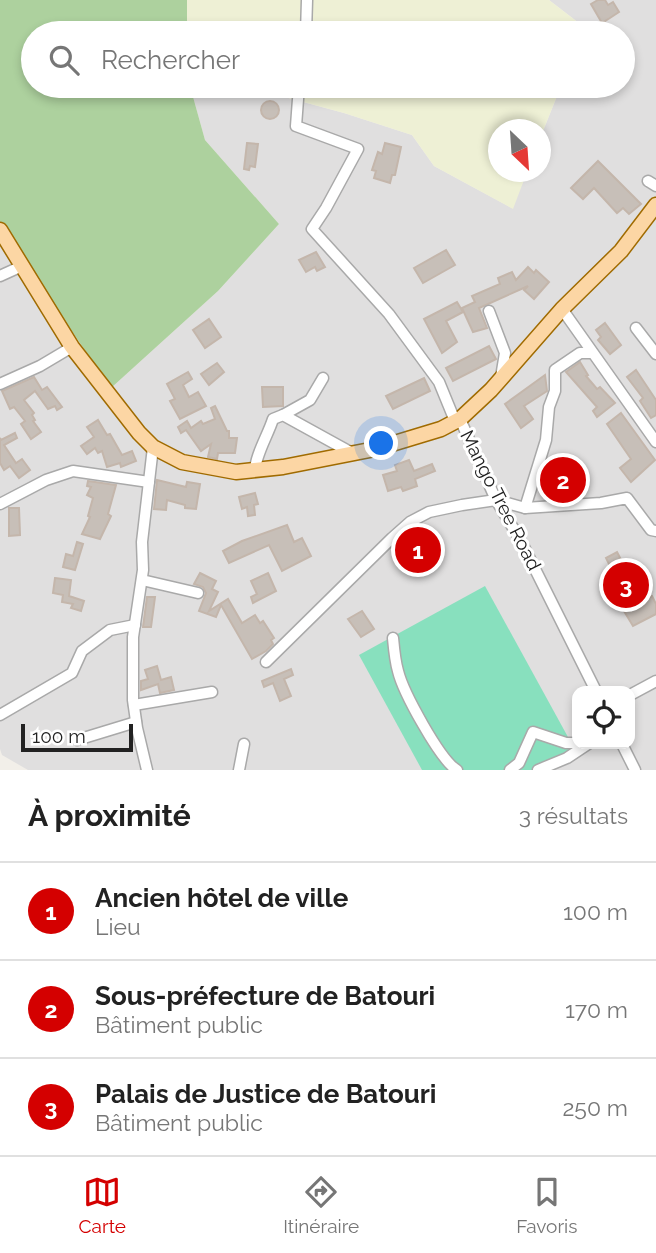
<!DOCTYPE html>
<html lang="fr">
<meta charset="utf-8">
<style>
:root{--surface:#fff;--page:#f6f6f6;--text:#222;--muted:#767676;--line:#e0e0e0;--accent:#d40000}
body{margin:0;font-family:Raleway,sans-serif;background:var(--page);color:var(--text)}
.controls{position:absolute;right:21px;bottom:21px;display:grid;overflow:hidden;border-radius:14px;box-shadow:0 4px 10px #0003}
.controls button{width:63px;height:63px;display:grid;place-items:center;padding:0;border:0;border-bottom:2px solid var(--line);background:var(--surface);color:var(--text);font:35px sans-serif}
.compass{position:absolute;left:488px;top:119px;width:63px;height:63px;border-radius:50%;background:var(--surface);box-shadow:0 4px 10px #0003;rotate:155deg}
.scale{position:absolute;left:21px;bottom:18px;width:112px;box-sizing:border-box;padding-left:7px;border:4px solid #222;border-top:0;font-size:19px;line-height:24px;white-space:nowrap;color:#222;-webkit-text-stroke:5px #fff;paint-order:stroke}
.you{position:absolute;left:382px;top:444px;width:24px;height:24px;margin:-18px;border:5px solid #fff;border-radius:50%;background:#1a73e8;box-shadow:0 0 0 10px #1a73e833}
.badge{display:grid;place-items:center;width:46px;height:46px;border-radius:50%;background:var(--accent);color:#fff;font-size:23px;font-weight:700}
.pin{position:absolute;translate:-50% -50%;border:4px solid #fff;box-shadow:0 2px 7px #0006}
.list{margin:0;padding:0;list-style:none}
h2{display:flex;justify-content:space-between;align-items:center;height:91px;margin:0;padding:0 28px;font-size:30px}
h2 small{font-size:23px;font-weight:400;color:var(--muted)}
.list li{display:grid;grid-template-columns:46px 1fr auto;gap:21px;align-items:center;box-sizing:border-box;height:98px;padding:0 28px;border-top:2px solid var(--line)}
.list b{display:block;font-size:26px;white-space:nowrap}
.list p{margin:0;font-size:23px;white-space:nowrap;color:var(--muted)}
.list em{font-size:23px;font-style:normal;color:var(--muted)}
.icon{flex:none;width:38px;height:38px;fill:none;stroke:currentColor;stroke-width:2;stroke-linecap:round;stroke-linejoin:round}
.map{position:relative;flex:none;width:656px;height:770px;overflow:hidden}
.search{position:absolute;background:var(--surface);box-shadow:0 4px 10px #0003;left:21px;right:21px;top:21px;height:77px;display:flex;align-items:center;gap:18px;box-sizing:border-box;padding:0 24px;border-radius:38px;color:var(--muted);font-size:26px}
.sheet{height:385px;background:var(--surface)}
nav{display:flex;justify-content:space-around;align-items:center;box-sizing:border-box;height:98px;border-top:2px solid var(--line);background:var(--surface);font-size:19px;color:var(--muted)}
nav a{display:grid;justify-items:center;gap:4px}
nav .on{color:var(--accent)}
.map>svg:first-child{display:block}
</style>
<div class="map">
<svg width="656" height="770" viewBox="0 0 656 770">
<rect width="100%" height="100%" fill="#f2efe9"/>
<path fill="#e0dfdf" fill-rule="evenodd" d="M549,0H656V770H28L2,755L0,749V227L111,388L218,291L279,224L205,140L190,86H244L344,113L412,135L434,166L512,208L527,172H540L541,136L561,86H623V33H582L584,27ZM577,691H630V744H577Z"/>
<g fill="#eef0d5">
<polygon points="187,0 549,0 584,27 582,33 187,33"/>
<polygon points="244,86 561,86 541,136 540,130 498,130 498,172 527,172 513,209 434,166 412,135 344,113"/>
</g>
<polygon fill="#add19e" points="0,0 187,0 187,33 33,33 33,86 190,86 205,140 279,224 218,291 111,388 0,227"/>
<polygon fill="#88e0be" points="485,586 574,748 534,770 422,770 359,655"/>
<g fill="#c7bfb8" stroke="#c4b6ab" stroke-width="2">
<polygon points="598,0 605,0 608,5 613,2 619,12 602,23 591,4"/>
<circle cx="270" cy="110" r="9"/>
<polygon points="247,143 258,144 255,167 250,166 249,170 244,169"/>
<polygon points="385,143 401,147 395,175 392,175 390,183 374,178 376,171 372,170 378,152 382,154"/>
<polygon points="598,161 641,204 629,214 623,208 617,213 594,188 583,199 571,188"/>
<polygon points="446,250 455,265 423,283 414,268"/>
<polygon points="316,252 325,267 317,271 315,267 306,272 299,260"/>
<polygon points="528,267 534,273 536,270 549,282 534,299 524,290 528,286 479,308 487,328 473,332 462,308 475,302 472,296 500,284 498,278 512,272 516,280"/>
<polygon points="457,302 463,312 446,321 457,342 442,353 424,319"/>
<polygon points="209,319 221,337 205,348 193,330"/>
<polygon points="605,323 621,345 610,354 598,340 601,337 596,330"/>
<polygon points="489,346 496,359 453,381 446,368"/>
<polygon points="580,362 588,375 586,376 597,389 600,387 615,403 597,417 593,411 597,407 566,372"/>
<polygon points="217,363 224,372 209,385 201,374"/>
<polygon points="636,370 656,400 656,415 651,418 640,401 643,398 627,377"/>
<polygon points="188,372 192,379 183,385 189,397 198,392 206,406 180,419 170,401 175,399 167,384"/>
<polygon points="545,375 547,391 524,406 533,419 521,428 505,404"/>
<polygon points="34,377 42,390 47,387 62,407 57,410 55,406 48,409 35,391 24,400 34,413 32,415 35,420 33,421 41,432 31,439 21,424 25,421 14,407 10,409 2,391"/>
<polygon points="424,378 430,391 393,409 386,396"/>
<polygon points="262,387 283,387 283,406 263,407"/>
<polygon points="215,406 227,431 229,431 229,438 237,438 235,453 218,453 217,459 208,457 211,444 201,451 186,430 181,433 178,427 187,421 191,428 201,421 203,424 215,419 211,408"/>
<polygon points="621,413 655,460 631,482 620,468 631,459 607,424"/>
<polygon points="98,420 107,435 110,434 122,455 132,451 136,461 121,467 120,463 107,467 102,451 98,453 95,448 87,454 81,446 94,437 87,427"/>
<polygon points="15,433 17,438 4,445 16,463 22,459 30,470 19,478 10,466 4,470 0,463 0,438 1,440"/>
<polygon points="409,460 414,471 432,464 435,471 415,479 417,486 403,491 401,487 388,491 383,475 397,471 395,465"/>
<polygon points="565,460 580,490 567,497 559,498 545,470"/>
<polygon points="157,480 186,487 187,482 200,484 196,509 185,508 185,505 167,500 166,510 154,509"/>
<polygon points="88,481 116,485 108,514 111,516 100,539 82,534 90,517 88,516 93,498 87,495 91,487 87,486"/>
<polygon points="255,493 258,504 254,505 255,515 248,516 247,507 242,509 239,497"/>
<polygon points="9,508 19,508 20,535 9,536"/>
<polygon points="287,525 294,542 302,538 311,556 282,571 269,545 229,563 223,551 242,541"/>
<polygon points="414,530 431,565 421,570 405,537"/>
<polygon points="77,542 83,544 75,570 63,567 66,554 73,556"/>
<polygon points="617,552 642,600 652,596 656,604 656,614 633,626 624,611 630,607 606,558"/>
<polygon points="200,573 216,581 212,589 218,592 209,611 228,599 242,623 255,615 260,623 263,621 274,638 271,640 273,644 266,651 252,659 221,605 216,617 199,611 206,593 203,587 194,584"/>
<polygon points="268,573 276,591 253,603 251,597 257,594 251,581"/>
<polygon points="55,578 71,580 69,596 84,601 81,611 71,608 73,604 62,602 63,595 53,593"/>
<polygon points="147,597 155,597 151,627 143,627"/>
<polygon points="362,611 374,629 361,637 348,619"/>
<polygon points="157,666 161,680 171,677 174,690 160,693 158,684 141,690 141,681 148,679 145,670"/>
<polygon points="291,669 293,675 284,679 291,696 280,701 273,683 264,687 262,681"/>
</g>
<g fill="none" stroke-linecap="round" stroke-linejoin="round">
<g stroke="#a9a9a9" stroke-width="13">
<g id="minor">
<polyline points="306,33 307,0"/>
<polyline points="299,86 296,126 358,149 326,208 312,229 389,314 439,382 455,421"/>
<polyline points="648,181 656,186"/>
<polyline points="0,276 22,266"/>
<polyline points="562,309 656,442"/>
<polyline points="489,311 505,353 501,377"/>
<polyline points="636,328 656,354"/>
<polyline points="0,384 40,366 72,347"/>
<polyline points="283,415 310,400 323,378"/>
<polyline points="460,419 496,500 521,541 596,691"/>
<path d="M255,471C255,456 268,435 273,419L283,415L352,453"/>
<polyline points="0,504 46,480 73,471 149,482"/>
<polyline points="525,508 546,440 549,407 555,391 555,370 580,353 592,353"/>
<polyline points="142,580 198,593"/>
<path d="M393,638C394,649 395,661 398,671C403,692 440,760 457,770"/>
<polyline points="266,662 392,538 410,522 429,512 462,505 496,500 525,508 601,503 627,498 651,530 656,531"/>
<polyline points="630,695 656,681"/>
<polyline points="134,705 212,692"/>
<polyline points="0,715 72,673 82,651 110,630 135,625"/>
<polyline points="77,740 136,722"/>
<polyline points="622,744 635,770"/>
<polyline points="147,770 137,728 133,700 133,637 143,570 142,542 153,447"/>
<polyline points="239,770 244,744"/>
<polyline points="510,770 519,763 533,732 566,743 577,743"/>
<polyline points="538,770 567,758 588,744"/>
</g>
</g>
<g stroke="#a06b00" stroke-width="17">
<polyline id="major" points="0,230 72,347 139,433 153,447 182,462 236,472 283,467 375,449 441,429 460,419 491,390 562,309 621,251 656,205"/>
</g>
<use href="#minor" stroke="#fff" stroke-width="10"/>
<use href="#major" stroke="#fcd6a4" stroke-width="14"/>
</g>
<g text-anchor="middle" stroke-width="6" stroke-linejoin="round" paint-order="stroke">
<g font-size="19" fill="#222" stroke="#fff">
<text transform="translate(501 500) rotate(63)" y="7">Mango Tree Road</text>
</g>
</g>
</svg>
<div class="controls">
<button><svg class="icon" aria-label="locate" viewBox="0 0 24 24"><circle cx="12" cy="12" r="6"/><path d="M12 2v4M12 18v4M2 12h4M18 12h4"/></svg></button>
</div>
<svg class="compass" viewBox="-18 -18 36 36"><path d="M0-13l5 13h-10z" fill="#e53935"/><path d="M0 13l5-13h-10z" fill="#767676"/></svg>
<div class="scale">100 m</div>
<div class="you"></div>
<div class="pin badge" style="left:418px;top:550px">1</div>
<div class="pin badge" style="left:563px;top:480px">2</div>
<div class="pin badge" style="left:626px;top:585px">3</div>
<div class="search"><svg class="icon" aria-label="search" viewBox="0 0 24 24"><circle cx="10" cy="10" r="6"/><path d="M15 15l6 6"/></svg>Rechercher</div>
</div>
<section class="sheet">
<h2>À proximité<small>3 résultats</small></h2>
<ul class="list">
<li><span class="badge">1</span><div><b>Ancien hôtel de ville</b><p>Lieu</p></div><em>100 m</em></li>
<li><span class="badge">2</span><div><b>Sous-préfecture de Batouri</b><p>Bâtiment public</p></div><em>170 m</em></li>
<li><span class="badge">3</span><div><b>Palais de Justice de Batouri</b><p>Bâtiment public</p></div><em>250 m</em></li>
</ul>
</section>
<nav>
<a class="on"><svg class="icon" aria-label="map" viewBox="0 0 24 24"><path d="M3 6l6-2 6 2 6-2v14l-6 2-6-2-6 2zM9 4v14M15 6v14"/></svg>Carte</a>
<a><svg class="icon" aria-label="directions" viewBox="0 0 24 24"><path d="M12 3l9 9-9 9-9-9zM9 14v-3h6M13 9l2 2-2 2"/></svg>Itinéraire</a>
<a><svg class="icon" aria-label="saved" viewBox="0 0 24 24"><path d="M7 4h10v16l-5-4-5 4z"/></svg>Favoris</a>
</nav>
